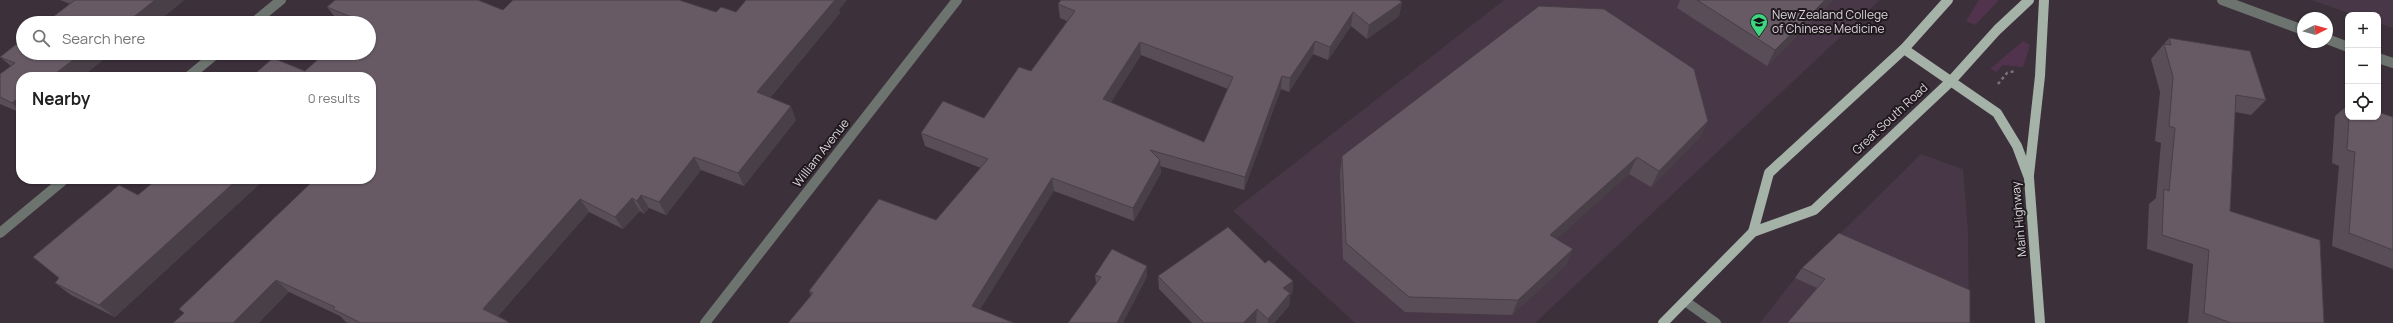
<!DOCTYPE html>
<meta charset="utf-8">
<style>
:root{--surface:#fff;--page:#f6f6f6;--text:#222;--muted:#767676;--line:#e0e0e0}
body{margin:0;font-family:Manrope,sans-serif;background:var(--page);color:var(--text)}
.controls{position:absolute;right:12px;top:12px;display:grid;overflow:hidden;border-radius:8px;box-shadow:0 1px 3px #0004}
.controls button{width:36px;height:36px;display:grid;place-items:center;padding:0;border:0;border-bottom:1px solid var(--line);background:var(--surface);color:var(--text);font:20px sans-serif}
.compass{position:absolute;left:2297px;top:12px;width:36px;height:36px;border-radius:50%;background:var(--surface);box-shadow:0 1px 3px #0004;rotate:85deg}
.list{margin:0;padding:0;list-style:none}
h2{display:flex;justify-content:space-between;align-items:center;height:52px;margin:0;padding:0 16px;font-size:17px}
h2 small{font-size:13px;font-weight:400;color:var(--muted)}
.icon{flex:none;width:22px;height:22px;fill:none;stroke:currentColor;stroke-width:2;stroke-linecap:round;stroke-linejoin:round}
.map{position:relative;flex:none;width:2393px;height:323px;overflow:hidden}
.search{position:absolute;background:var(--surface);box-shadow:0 1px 3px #0004;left:16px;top:16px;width:360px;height:44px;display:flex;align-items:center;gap:10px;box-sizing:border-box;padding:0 14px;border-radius:22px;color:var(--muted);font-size:15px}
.panel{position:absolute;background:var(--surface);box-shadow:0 1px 3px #0004;left:16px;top:72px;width:360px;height:112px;border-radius:16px}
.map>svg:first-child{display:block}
</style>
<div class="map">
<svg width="2393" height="323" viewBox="0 0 2393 323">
<rect width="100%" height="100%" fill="#3c303a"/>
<g fill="#483746">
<polygon points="1504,0 1880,0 1535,323 1355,323 1233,211"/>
<polygon points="2311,0 2393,0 2393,28 2378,23 2378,15 2354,15"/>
<polygon points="1921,154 1963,169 1968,232 1969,323 1760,323 1795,278"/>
</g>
<g fill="#52334e">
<polygon points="1979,0 1999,0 1975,25 1966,21"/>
<polygon points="2023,41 2030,45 2023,67 2002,65 1997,72 1990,69"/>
</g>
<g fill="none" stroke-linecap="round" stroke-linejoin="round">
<polyline stroke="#7c727a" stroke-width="2.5" stroke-dasharray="3 3" stroke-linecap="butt" points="1998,84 2007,73 2015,71"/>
<g stroke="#6d746f" stroke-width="10">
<polyline points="2222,0 2303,30"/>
<polyline points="253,23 281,0"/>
<polyline points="2327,39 2348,47"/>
<polyline points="2378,58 2393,63"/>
<polyline points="188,77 217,53"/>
<polyline points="0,233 65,179"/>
<polyline points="1685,301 1716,323"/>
<polyline points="705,323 957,0"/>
</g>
<g stroke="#a4b2a8" stroke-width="10">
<polyline points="1904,49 1997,113 2017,146 2029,178 2040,323"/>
<polyline points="2029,175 2040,76 2044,0"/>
<polyline points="1753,232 1769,173 1904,49 1948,0"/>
<polyline points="1663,323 1753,232 1814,210 1951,81 1997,30 2029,0"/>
</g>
</g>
<g fill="#594d57" fill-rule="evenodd">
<polygon points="60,0 184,0 156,23 45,23 70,4"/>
<polygon points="1680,0 1833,0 1767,66 1677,8"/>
<path d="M1402,2L1399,16L1367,39L1351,26L1328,60L1313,54L1289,92L1281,89L1244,190L1160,166L1161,173L1134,221L1054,191L811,295L809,291L936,220L981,168L925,146L921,133L984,118L1031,71L1067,21L1060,18L1058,4ZM1141,55L1228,89L1204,142L1111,102Z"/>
<polygon points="327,7 503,10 716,12 839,10 840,13 770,98 796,120 744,186 701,170 666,215 649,208 644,214 640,211 623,229 589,212 498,316 507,321 509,323 349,323 346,322 340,316 289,292 184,313 179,309 371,179 369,23 343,23 338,21"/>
<polygon points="2169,38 2266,100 2251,115 2235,112 2230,211 2324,323 2188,323 2193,264 2147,249 2149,204 2156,198 2161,143 2155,141 2160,92 2151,59"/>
<polygon points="23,39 21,77 21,113 0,104 0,74 11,66 0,57"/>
<polygon points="2348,105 2348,117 2393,117 2393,269 2332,246 2339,166 2332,163 2335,116"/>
<polygon points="1708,121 1700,137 1651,187 1629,174 1556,239 1567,264 1512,315 1405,312 1343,259 1340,173 1342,156"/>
<polygon points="157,179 265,179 115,317 71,295 55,283 138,195"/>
<polygon points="1802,268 1970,323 1817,288 1795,278"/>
<polygon points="1095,275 1147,277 1096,283"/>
<polygon points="1158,276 1293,281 1292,294 1290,295 1289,306 1274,323 1257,323 1256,322 1254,323 1192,323 1159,289"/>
</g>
<g fill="#483f47">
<polygon points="155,0 184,0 156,23 126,23"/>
<polygon points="833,0 847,0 839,10 840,13 763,106 757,92"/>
<polygon points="1825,0 1833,0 1767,66 1775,50"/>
<polygon points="1402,2 1399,16 1367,39 1369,25"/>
<polygon points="1353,12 1351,26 1328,60 1330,47"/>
<polygon points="1315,41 1313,54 1289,92 1290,78"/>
<polygon points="1140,42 1141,55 1105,112 1103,99"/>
<polygon points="82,53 112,53 82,77 51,77"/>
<polygon points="1282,76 1281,89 1244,190 1245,177"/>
<polygon points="21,96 21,111 12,103"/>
<polygon points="791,106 796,120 744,186 738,173"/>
<polygon points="1708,121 1700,137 1651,187 1659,171"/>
<polygon points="694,157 701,170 666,215 659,202"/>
<polygon points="1637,157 1629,174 1544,251 1550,235"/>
<polygon points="1160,160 1161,173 1134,221 1133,208"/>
<polygon points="1052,178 1054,191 975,318 972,306"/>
<polygon points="238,179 265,179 115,317 99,305"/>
<polygon points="641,195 649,208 644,214 637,201"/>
<polygon points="632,198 640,211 623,229 615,217"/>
<polygon points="580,199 589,212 493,321 483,309"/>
<polygon points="1573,249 1567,264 1512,315 1518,300"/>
<polygon points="1147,266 1147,277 1123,323 1117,323"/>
<polygon points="276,280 289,292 259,323 233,323"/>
<polygon points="1293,281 1292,294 1290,295 1289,306 1274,323 1268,323 1268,319 1283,288"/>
<polygon points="1257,309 1256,322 1254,323 1243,323"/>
</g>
<g fill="#675a65" stroke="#483f47" fill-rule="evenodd">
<polygon points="75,0 155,0 126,23 45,23"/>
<polygon points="335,0 478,0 503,10 513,0 679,0 716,12 721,7 736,12 746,0 835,0 757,92 791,106 738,173 694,157 659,202 641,195 637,201 632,198 615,217 580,199 483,309 507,321 505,323 361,323 333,309 335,307 276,280 233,323 173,323 184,313 179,309 315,179 371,179 371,77 251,77 273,58 305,71 325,53 369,53 369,23 359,23 361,21 327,7"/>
<path d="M1061,0H1399L1402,2L1369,25L1353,12L1330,47L1315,41L1290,78L1282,76L1245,177L1150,150L1160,160L1133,208L1052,178L972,306L1014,323H788L813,293L809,291L879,199L936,220L988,159L921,133L943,101L984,118L1019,67L1031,71L1075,11L1058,4ZM1140,42L1233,77L1204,142L1103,99Z"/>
<polygon points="1697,0 1825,0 1775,50"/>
<polygon points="1539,6 1604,9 1694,69 1708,121 1659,171 1637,157 1550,235 1573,249 1518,300 1409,297 1346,243 1342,156"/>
<polygon points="2169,38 2250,51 2266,100 2236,95 2230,211 2320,240 2324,323 2231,323 2204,313 2209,250 2162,235 2164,189 2169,191 2175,128 2169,126 2173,77 2164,44 2171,45"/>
<polygon points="23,39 23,53 82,53 51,77 21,77 21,96 12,103 0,97 0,74 15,63 0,57"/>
<polygon points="2378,112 2393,117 2393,250 2349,233 2355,152 2347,150 2349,117 2378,117"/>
<polygon points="157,179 238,179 99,305 55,283 59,278 33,257 119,185 138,195"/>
<polygon points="1228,227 1265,263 1269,260 1293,281 1283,288 1290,293 1268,319 1257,309 1243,323 1204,323 1158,276"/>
<polygon points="1839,233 1970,290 1970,323 1787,323 1825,279 1802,268"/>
<polygon points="1112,249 1147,266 1117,323 1068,323 1101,277 1095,275"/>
</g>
<defs>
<g id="university-pin" transform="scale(0.9)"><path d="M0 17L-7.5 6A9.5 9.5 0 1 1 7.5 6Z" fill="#3cd77e" stroke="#201a1f"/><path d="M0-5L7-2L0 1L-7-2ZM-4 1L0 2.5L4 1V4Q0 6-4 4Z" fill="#111"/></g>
</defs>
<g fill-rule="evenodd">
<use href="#university-pin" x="1759" y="22"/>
</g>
<g text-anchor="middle" stroke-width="4" stroke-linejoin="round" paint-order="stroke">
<g font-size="12" fill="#dcd5db" stroke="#201a1f" text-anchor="start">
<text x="1772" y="19">New Zealand College<tspan x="1772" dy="14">of Chinese Medicine</tspan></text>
</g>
<g font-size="12" fill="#dcd5db" stroke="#201a1f">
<text transform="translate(1890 119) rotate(-43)" y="4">Great South Road</text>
<text transform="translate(821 153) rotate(-52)" y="4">William Avenue</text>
<text transform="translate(2019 219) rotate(-95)" y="4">Main Highway</text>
</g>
</g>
</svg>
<div class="controls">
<button>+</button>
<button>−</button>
<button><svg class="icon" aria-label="locate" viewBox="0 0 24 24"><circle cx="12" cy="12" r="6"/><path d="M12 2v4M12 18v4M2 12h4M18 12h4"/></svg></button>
</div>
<svg class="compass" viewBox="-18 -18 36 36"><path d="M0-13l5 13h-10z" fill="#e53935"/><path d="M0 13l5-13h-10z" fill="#767676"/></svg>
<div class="search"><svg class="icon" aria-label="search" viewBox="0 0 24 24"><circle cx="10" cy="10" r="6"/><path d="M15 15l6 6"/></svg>Search here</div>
<section class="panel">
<h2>Nearby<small>0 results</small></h2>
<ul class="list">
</ul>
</section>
</div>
